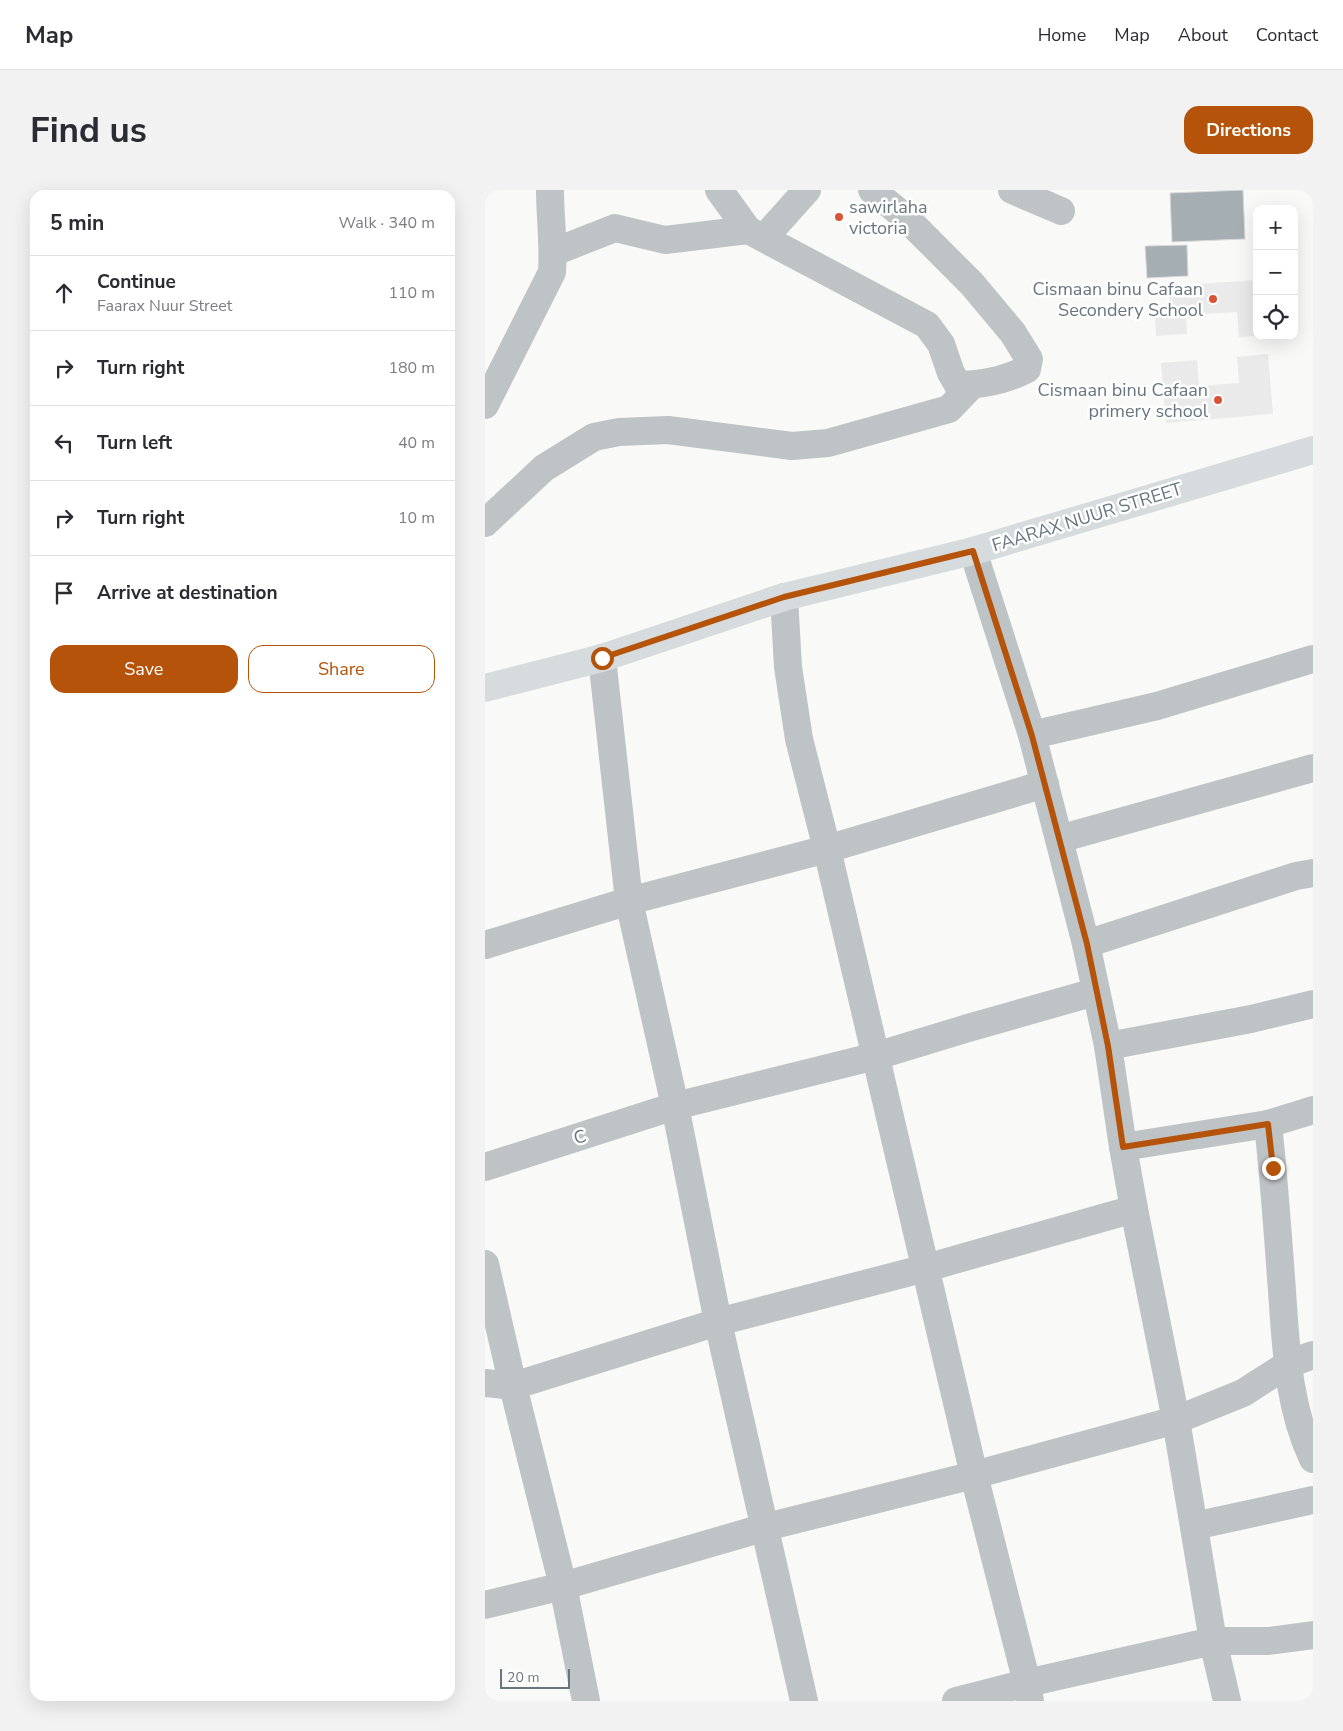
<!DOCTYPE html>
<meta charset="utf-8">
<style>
:root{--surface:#fff;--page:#f2f2f3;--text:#2b2b33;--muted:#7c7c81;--line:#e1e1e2;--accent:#b45309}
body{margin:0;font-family:"Nunito Sans",sans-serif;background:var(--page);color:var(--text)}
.controls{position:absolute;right:15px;top:15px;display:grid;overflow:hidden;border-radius:10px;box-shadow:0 5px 20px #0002}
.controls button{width:45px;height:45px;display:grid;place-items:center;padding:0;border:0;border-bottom:1px solid var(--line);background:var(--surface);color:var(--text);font:25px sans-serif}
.scale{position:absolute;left:15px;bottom:12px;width:70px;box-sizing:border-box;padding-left:5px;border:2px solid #66767f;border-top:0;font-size:14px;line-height:18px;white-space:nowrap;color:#66767f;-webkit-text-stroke:4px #fff;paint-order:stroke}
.stop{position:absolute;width:15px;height:15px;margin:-11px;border:4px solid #b45309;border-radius:50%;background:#fff}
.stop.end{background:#b45309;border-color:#fff;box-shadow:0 1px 5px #0008}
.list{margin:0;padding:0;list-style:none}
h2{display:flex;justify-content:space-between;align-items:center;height:65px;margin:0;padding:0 20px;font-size:21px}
h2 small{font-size:16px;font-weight:400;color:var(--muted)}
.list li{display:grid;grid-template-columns:32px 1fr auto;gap:15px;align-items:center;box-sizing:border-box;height:75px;padding:0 20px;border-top:1px solid var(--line)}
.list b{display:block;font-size:19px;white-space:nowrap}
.list p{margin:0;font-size:16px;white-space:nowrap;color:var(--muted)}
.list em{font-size:16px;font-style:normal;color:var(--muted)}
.actions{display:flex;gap:10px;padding:15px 20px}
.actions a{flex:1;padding:11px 0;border:1px solid var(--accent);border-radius:15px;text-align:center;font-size:18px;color:var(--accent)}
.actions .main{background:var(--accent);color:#fff}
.icon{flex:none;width:28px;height:28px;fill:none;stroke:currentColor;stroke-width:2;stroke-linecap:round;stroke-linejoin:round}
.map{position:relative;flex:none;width:828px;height:1511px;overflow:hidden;border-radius:15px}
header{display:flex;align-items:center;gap:30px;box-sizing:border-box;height:70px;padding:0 25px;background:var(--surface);border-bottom:1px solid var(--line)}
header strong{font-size:24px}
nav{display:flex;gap:28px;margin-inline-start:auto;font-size:18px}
.intro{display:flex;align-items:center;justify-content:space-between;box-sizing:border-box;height:120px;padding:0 30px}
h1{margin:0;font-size:35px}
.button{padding:12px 22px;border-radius:15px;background:var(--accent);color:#fff;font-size:18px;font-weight:700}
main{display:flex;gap:30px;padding:0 30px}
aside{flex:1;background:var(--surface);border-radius:15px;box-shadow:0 5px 20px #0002}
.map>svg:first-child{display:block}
</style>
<header>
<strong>Map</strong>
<nav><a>Home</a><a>Map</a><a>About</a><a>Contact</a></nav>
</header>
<div class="intro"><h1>Find us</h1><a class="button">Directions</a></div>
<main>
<aside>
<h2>5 min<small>Walk · 340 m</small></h2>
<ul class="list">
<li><svg class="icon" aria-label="ahead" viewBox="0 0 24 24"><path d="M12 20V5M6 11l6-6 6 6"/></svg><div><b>Continue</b><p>Faarax Nuur Street</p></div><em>110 m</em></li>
<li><svg class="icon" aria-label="right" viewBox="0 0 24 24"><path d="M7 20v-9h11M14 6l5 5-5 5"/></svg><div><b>Turn right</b></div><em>180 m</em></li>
<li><svg class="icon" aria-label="left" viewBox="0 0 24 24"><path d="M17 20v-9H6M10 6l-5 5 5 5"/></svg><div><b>Turn left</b></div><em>40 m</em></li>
<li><svg class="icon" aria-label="right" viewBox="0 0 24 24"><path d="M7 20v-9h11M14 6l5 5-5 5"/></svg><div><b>Turn right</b></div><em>10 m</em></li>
<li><svg class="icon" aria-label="arrive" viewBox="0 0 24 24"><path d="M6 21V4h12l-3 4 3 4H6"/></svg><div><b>Arrive at destination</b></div></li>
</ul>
<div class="actions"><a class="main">Save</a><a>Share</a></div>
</aside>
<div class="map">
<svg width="828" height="1511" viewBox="0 0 828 1511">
<rect width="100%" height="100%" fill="#f9f9f7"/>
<g fill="#eaeaea">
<polygon points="772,90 772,146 754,147 752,122 701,125 702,144 671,146 670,126 686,124 683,96"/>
<polygon points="783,164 788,224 681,233 676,173 712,170 714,196 754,193 752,167"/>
</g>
<g fill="#a5aeb3" stroke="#dbdad9">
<polygon points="758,0 760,49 687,52 685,3"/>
<polygon points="702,55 703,86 662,88 660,56"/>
</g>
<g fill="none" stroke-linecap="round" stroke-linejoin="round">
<g stroke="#bec3c6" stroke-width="28">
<path d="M234,0L263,40L442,135L456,154L466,183L473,195C498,195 519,191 542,179L544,169L528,143L487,94L421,28L387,0"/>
<polyline points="527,0 576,21"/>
<polyline points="279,48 322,0"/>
<polyline points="69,62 130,38 180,50 263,40"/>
<path d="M0,215L67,82C69,54 65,28 65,0"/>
<polyline points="0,333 59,278 109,247 134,242 183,240 307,256 343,253 464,219 487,195"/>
<polyline points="488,361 547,545 601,754 623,856 638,957 649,1019 691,1230 728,1451 742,1511"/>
<polyline points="299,407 303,477 314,549 342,659 489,1285 542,1493 545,1511"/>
<polyline points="117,468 144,711 190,916 233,1132 319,1511"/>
<polyline points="547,545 672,516 828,469"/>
<polyline points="574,649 828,578"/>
<polyline points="601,754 811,686 828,683"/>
<polyline points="0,755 144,711 342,659 560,594"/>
<polyline points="623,856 766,829 828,814"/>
<path d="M783,934C789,989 793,1045 797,1101C801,1158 803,1216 828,1269"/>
<polyline points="638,957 783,934 828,920"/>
<polyline points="0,977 190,916 391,866 483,838 610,802"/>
<polyline points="0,1074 28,1196 78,1396 101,1511"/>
<polyline points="0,1193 28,1196 233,1132 441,1078 649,1019"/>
<polyline points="709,1336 828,1310"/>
<polyline points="0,1415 78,1396 281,1337 489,1285 691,1230 758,1203 803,1174 828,1165"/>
<polyline points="471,1511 542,1493 728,1451 784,1451 828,1445"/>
</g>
<polyline stroke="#d6dbde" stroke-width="28" points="0,498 117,468 299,407 488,361 828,260"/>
</g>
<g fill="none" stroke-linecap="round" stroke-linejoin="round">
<polyline stroke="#b45309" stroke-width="6" points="117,468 299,407 488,361 547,546 602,754 623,856 638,957 783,934 788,978"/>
</g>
<g fill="#d85438" stroke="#fff" stroke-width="2">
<circle cx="354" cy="27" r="5"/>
<circle cx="728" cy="109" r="5"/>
<circle cx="733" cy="210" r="5"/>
</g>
<g text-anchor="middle" stroke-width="5" stroke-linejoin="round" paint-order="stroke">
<g font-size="18" fill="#66767f" stroke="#fff" text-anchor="end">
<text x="364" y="23" text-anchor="start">sawirlaha<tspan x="364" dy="21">victoria</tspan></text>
<text x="718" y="105">Cismaan binu Cafaan<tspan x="718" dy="21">Secondery School</tspan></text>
<text x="723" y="206">Cismaan binu Cafaan<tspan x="723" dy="21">primery school</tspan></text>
</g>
<g font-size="18" fill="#66767f" stroke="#fff">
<text transform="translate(602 327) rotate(-17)" y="6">FAARAX NUUR STREET</text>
<text transform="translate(95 947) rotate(-18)" y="6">C</text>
</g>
</g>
</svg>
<div class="controls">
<button>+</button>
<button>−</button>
<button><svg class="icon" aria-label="locate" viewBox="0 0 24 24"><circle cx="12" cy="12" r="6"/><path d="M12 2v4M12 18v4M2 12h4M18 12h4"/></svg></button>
</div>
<div class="scale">20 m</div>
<div class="stop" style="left:117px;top:468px"></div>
<div class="stop end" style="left:788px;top:978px"></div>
</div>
</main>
